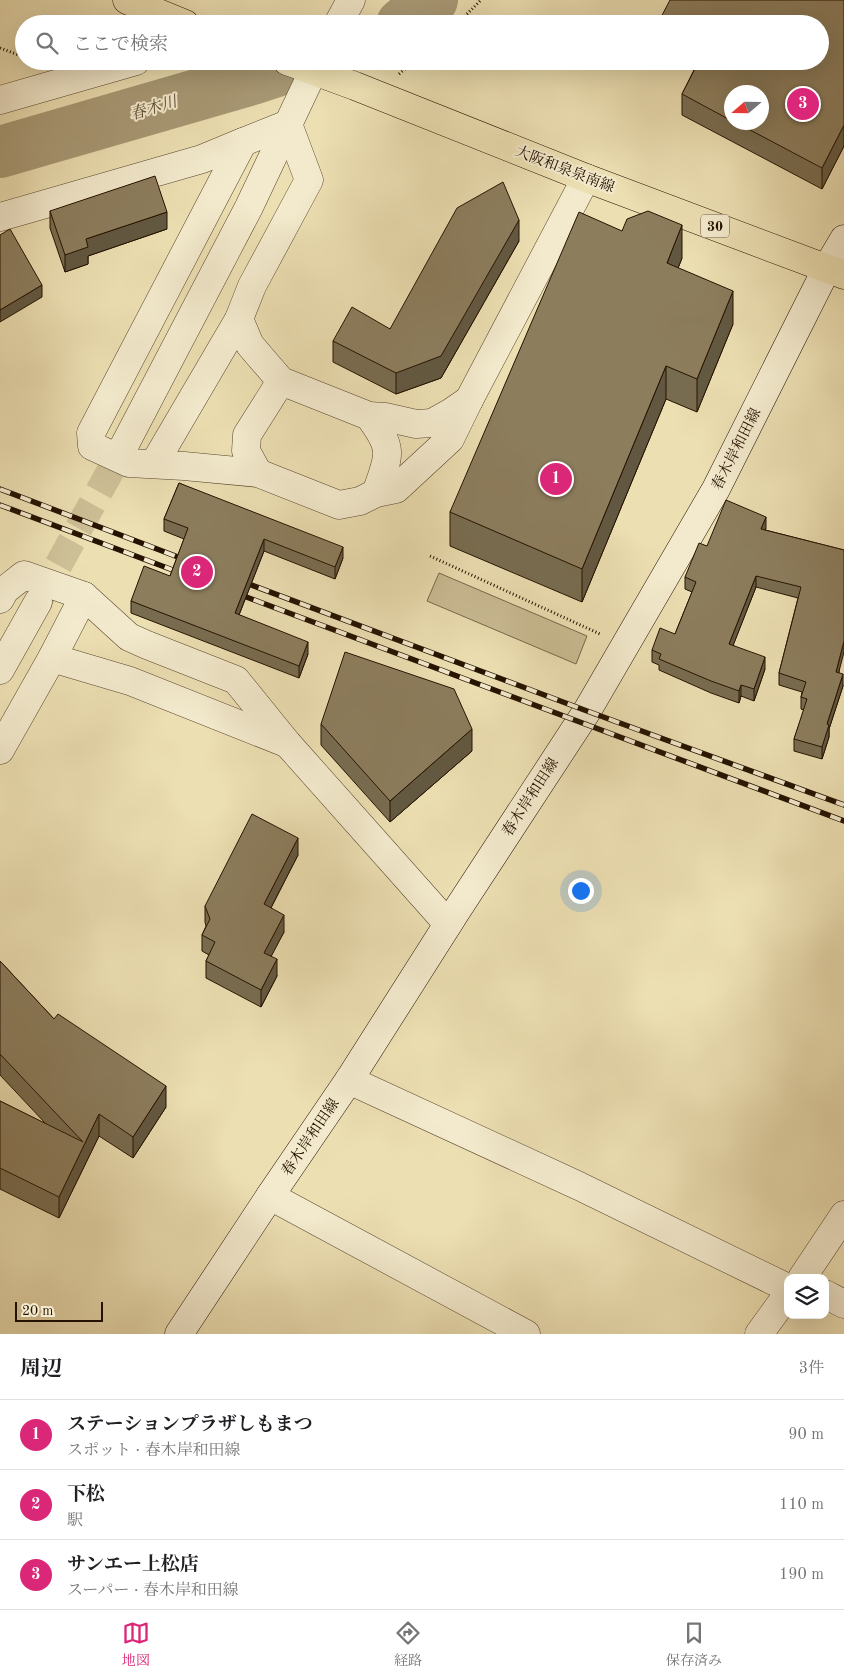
<!DOCTYPE html>
<html lang="ja">
<meta charset="utf-8">
<style>
:root{--surface:#fff;--page:#f6f6f6;--text:#202124;--muted:#757577;--line:#e0e0e0;--accent:#db2777}
body{margin:0;font-family:"Old Standard TT","Noto Serif JP",serif;background:var(--page);color:var(--text)}
.controls{position:absolute;right:15px;bottom:15px;display:grid;overflow:hidden;border-radius:10px;box-shadow:0 5px 20px #0002}
.controls button{width:45px;height:45px;display:grid;place-items:center;padding:0;border:0;border-bottom:1px solid var(--line);background:var(--surface);color:var(--text);font:25px sans-serif}
.compass{position:absolute;left:724px;top:85px;width:45px;height:45px;border-radius:50%;background:var(--surface);box-shadow:0 5px 20px #0002;rotate:250deg}
.scale{position:absolute;left:15px;bottom:12px;width:88px;box-sizing:border-box;padding-left:5px;border:2px solid #251200;border-top:0;font-size:14px;line-height:18px;white-space:nowrap;color:#251200;-webkit-text-stroke:4px #f3eacd;paint-order:stroke}
.you{position:absolute;left:580px;top:890px;width:18px;height:18px;margin:-12px;border:4px solid #fff;border-radius:50%;background:#1a73e8;box-shadow:0 0 0 8px #1a73e833}
.badge{display:grid;place-items:center;width:32px;height:32px;border-radius:50%;background:var(--accent);color:#fff;font-size:16px;font-weight:700}
.pin{position:absolute;translate:-50% -50%;border:2px solid #fff;box-shadow:0 1px 5px #0006}
.list{margin:0;padding:0;list-style:none}
h2{display:flex;justify-content:space-between;align-items:center;height:65px;margin:0;padding:0 20px;font-size:21px}
h2 small{font-size:16px;font-weight:400;color:var(--muted)}
.list li{display:grid;grid-template-columns:32px 1fr auto;gap:15px;align-items:center;box-sizing:border-box;height:70px;padding:0 20px;border-top:1px solid var(--line)}
.list b{display:block;font-size:19px;white-space:nowrap}
.list p{margin:0;font-size:16px;white-space:nowrap;color:var(--muted)}
.list em{font-size:16px;font-style:normal;color:var(--muted)}
.icon{flex:none;width:28px;height:28px;fill:none;stroke:currentColor;stroke-width:2;stroke-linecap:round;stroke-linejoin:round}
.map{position:relative;flex:none;width:844px;height:1334px;overflow:hidden}
.search{position:absolute;background:var(--surface);box-shadow:0 5px 20px #0002;left:15px;right:15px;top:15px;height:55px;display:flex;align-items:center;gap:12px;box-sizing:border-box;padding:0 18px;border-radius:28px;color:var(--muted);font-size:19px}
.sheet{height:275px;background:var(--surface)}
nav{display:flex;justify-content:space-around;align-items:center;box-sizing:border-box;height:70px;border-top:1px solid var(--line);background:var(--surface);font-size:14px;color:var(--muted)}
nav a{display:grid;justify-items:center;gap:2px}
nav .on{color:var(--accent)}
.map>svg:first-child{display:block}
</style>
<div class="map">
<svg width="844" height="1334" viewBox="0 0 844 1334">
<rect width="100%" height="100%" fill="#ecdfb2"/>
<filter id="stains"><feTurbulence type="fractalNoise" baseFrequency=".004" numOctaves="4"/><feColorMatrix values="0 0 0 0 .2 0 0 0 0 .09 0 0 0 0 .02 0 0 0 .5 -.17"/></filter>
<radialGradient id="worn" r=".72"><stop offset=".6" stop-color="#630" stop-opacity="0"/><stop offset="1" stop-color="#630" stop-opacity=".3"/></radialGradient>
<polygon fill="#cabc94" stroke="#78674a" points="439,573 587,636 576,664 427,601"/>
<g fill="none" stroke-linecap="round" stroke-linejoin="round">
<g stroke="#a89975" stroke-width="52">
<polyline points="402,24 432,0"/>
<polyline points="0,152 252,79 307,61"/>
</g>
<polyline stroke="#cec097" stroke-width="28" stroke-dasharray="28 14" stroke-linecap="butt" points="38,602 123,448"/>
<g stroke="#57452c" stroke-width="29">
<g id="minor">
<polyline points="0,100 136,61"/>
<polyline points="0,217 202,159 243,142"/>
<polyline points="239,319 250,345 281,381 369,416 385,417 416,424 432,423 450,413 469,400"/>
<path d="M369,416C376,426 386,438 387,451C388,462 380,482 376,493"/>
<polyline points="154,464 239,319 252,286 309,180 288,124 243,142 91,433 92,446 129,463 184,466 258,473 339,505 360,501 376,493 396,489 450,439 469,400"/>
<polyline points="258,473 246,451 247,435 281,381"/>
<polyline points="0,599 5,590 24,575 84,596 129,637 147,645 236,680 287,743"/>
<polyline points="52,658 130,681 286,743"/>
<polyline points="0,750 52,658 84,596"/>
<polyline points="349,1080 579,1186 788,1288"/>
<polyline points="270,1196 526,1334"/>
<polyline points="802,1278 844,1215"/>
<polyline points="825,1294 844,1304"/>
<polyline points="759,1334 788,1294"/>
</g>
</g>
<g stroke="#57452c" stroke-width="29">
<g id="tertiary">
<polyline points="338,24 351,0"/>
<polyline points="469,400 586,178"/>
<polyline points="123,448 249,207 318,61"/>
<polyline points="0,670 38,602"/>
<polyline points="287,743 448,924"/>
</g>
</g>
<g stroke="#251200" stroke-width="29">
<polyline id="secondary" points="179,1334 270,1196 349,1080 457,910 587,711 716,489 827,268 844,239"/>
</g>
<g stroke="#251200" stroke-width="29">
<g id="primary">
<polyline points="127,0 185,24"/>
<polyline points="287,61 355,86 586,178 844,275"/>
</g>
</g>
<g stroke="#251200" stroke-width="3" stroke-dasharray="1 2.5" stroke-linecap="butt">
<polyline points="457,24 481,0"/>
<polyline points="0,48 24,57"/>
<polyline points="399,74 414,61"/>
<polyline points="430,556 600,634"/>
</g>
<use href="#minor" stroke="#f3eacd" stroke-width="28"/>
<use href="#tertiary" stroke="#f3eacd" stroke-width="28"/>
<use href="#secondary" stroke="#f3eacd" stroke-width="28"/>
<use href="#primary" stroke="#ecdfb2" stroke-width="28"/>
<g stroke="#251200" stroke-width="5.5">
<g id="rail">
<polyline points="0,489 191,562"/>
<polyline points="0,505 186,575"/>
<polyline points="238,580 587,711 844,805"/>
<polyline points="233,592 844,821"/>
</g>
</g>
<use href="#rail" stroke="#f3eacd" stroke-width="4" stroke-dasharray="11" stroke-linecap="butt"/>
</g>
<g fill="#786c50" stroke="#251200" fill-rule="evenodd">
<path d="M844,0V146L822,189L682,115V94L698,62L697,61H820V24H659V21ZM732,92L762,122H732Z"/>
<polygon points="50,211 167,229 88,256 88,264 65,272 50,228"/>
<polygon points="622,231 682,258 678,268 733,324 697,412 666,399 582,602 450,546 450,512"/>
<polygon points="519,241 441,378 396,394 333,362 333,341 390,329"/>
<polygon points="179,483 343,558 335,579 264,551 239,615 308,654 299,678 131,613 131,601 170,576 184,539 164,531 164,519"/>
<polygon points="766,528 765,530 844,550 839,673 843,686 829,729 829,737 822,759 794,751 794,739 804,710 801,709 801,697 802,692 779,685 779,673 798,598 756,587 733,645 765,669 754,701 741,696 739,703 711,693 659,670 659,665 652,662 652,650 675,634 692,592 685,589 685,577"/>
<polygon points="321,724 472,751 390,822 321,745"/>
<polygon points="298,855 271,908 284,932 271,956 277,976 261,1007 206,978 206,961 209,955 202,951 202,935 206,926 205,922 205,906"/>
<polygon points="0,961 54,1019 166,1107 133,1158 99,1136 59,1218 0,1189 0,1101 46,1124 0,1075"/>
</g>
<g fill="#625841" stroke="#251200">
<polygon points="844,125 844,146 822,189 822,168"/>
<polygon points="167,212 167,229 88,256 88,264 65,272 65,255 86,239"/>
<polygon points="519,220 519,241 441,378 396,394 396,373"/>
<polygon points="682,225 682,258 667,296 667,263"/>
<polygon points="42,285 42,297 0,322 0,310"/>
<polygon points="733,291 733,324 697,412 697,379"/>
<polygon points="666,366 666,399 582,602 582,569"/>
<polygon points="766,517 766,528 761,541 761,529"/>
<polygon points="264,539 264,551 235,625 235,613"/>
<polygon points="343,547 343,558 335,579 335,567"/>
<polygon points="756,576 756,587 729,656 729,644"/>
<polygon points="844,641 844,652 836,683 836,672"/>
<polygon points="308,642 308,654 299,678 299,666"/>
<polygon points="765,657 765,669 754,701 754,689"/>
<polygon points="843,674 843,686 829,729 829,737 822,759 822,747 827,724"/>
<polygon points="741,685 741,696 739,703 739,691"/>
<polygon points="472,729 472,751 390,822 390,801"/>
<polygon points="298,838 298,855 264,921 264,904"/>
<polygon points="284,915 284,932 264,970 264,953"/>
<polygon points="277,959 277,976 261,1007 261,990"/>
<polygon points="166,1086 166,1107 133,1158 133,1137"/>
<polygon points="99,1114 99,1136 59,1218 59,1197"/>
</g>
<g fill="#8c7d5d" stroke="#251200">
<polygon points="670,0 844,0 844,125 822,168 735,122 762,122 762,92 732,92 732,121 682,94 699,61 820,61 820,24 665,24 659,21"/>
<polygon points="155,176 167,212 86,239 88,247 65,255 50,211"/>
<polygon points="503,182 519,220 441,356 396,373 333,341 352,307 390,329 457,208"/>
<polygon points="648,211 682,225 667,263 733,291 697,379 666,366 582,569 450,512 579,212 622,231 627,219"/>
<polygon points="10,229 42,285 0,310 0,235"/>
<polygon points="179,483 343,547 335,567 264,539 235,613 308,642 299,666 131,601 144,566 170,576 188,528 164,519"/>
<polygon points="726,500 766,517 761,529 844,550 844,641 836,672 843,674 827,724 829,725 822,747 794,739 807,699 801,697 806,682 779,673 801,587 756,576 729,644 765,657 754,689 741,685 739,691 711,681 659,659 661,654 652,650 660,628 675,634 696,582 685,577 699,543 707,546"/>
<polygon points="345,652 454,689 472,729 390,801 321,724"/>
<polygon points="252,814 298,838 264,904 284,915 264,953 277,959 261,990 206,961 215,942 202,935 210,919 205,906"/>
<polygon points="0,961 54,1019 58,1014 166,1086 133,1137 99,1114 59,1197 0,1168 0,1101 83,1142 0,1054"/>
</g>
<g text-anchor="middle" stroke-width="4" stroke-linejoin="round" paint-order="stroke">
<rect fill="#f3eacd" stroke="#63533e" stroke-width="1" x="701" y="214.5" width="28" height="23" rx="4"/>
<g font-size="14" font-weight="bold" fill="#251200">
<text x="715" y="231">30</text>
</g>
<g font-size="15" fill="#251200" stroke="#f3eacd">
<text transform="translate(565 169) rotate(21)" y="5">大阪和泉泉南線</text>
<text transform="translate(736 449) rotate(-63)" y="5">春木岸和田線</text>
<text transform="translate(530 797) rotate(-57)" y="5">春木岸和田線</text>
<text transform="translate(310 1137) rotate(-56)" y="5">春木岸和田線</text>
</g>
<g font-size="16" font-style="italic" fill="#604f35" stroke="#f3eacd">
<text transform="translate(153 107) rotate(-17)" y="6">春木川</text>
</g>
</g>
<rect width="100%" height="100%" filter="url(#stains)"/>
<rect width="100%" height="100%" fill="url(#worn)"/>
</svg>
<div class="controls">
<button><svg class="icon" aria-label="layers" viewBox="0 0 24 24"><path d="M12 4l9 5-9 5-9-5zM3 14l9 5 9-5"/></svg></button>
</div>
<svg class="compass" viewBox="-18 -18 36 36"><path d="M0-13l5 13h-10z" fill="#e53935"/><path d="M0 13l5-13h-10z" fill="#757577"/></svg>
<div class="scale">20 m</div>
<div class="you"></div>
<div class="pin badge" style="left:556px;top:479px">1</div>
<div class="pin badge" style="left:197px;top:572px">2</div>
<div class="pin badge" style="left:803px;top:104px">3</div>
<div class="search"><svg class="icon" aria-label="search" viewBox="0 0 24 24"><circle cx="10" cy="10" r="6"/><path d="M15 15l6 6"/></svg>ここで検索</div>
</div>
<section class="sheet">
<h2>周辺<small>3件</small></h2>
<ul class="list">
<li><span class="badge">1</span><div><b>ステーションプラザしもまつ</b><p>スポット · 春木岸和田線</p></div><em>90 m</em></li>
<li><span class="badge">2</span><div><b>下松</b><p>駅</p></div><em>110 m</em></li>
<li><span class="badge">3</span><div><b>サンエー上松店</b><p>スーパー · 春木岸和田線</p></div><em>190 m</em></li>
</ul>
</section>
<nav>
<a class="on"><svg class="icon" aria-label="map" viewBox="0 0 24 24"><path d="M3 6l6-2 6 2 6-2v14l-6 2-6-2-6 2zM9 4v14M15 6v14"/></svg>地図</a>
<a><svg class="icon" aria-label="directions" viewBox="0 0 24 24"><path d="M12 3l9 9-9 9-9-9zM9 14v-3h6M13 9l2 2-2 2"/></svg>経路</a>
<a><svg class="icon" aria-label="saved" viewBox="0 0 24 24"><path d="M7 4h10v16l-5-4-5 4z"/></svg>保存済み</a>
</nav>
